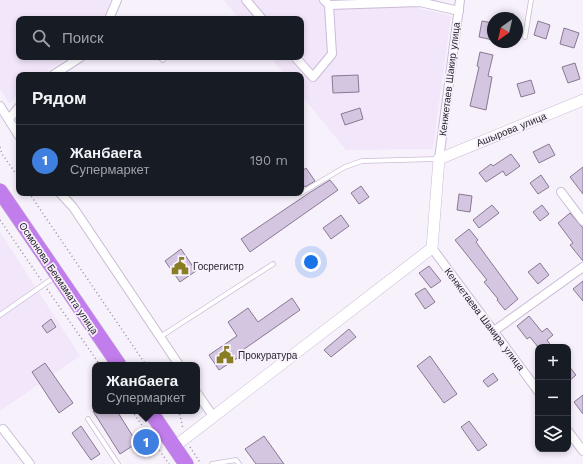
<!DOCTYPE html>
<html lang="ru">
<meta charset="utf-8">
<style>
:root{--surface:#171b24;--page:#20242c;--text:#f1f3f6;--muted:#9ea1a6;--line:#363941;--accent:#897d23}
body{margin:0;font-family:"Work Sans",sans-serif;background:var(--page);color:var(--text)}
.controls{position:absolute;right:12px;bottom:12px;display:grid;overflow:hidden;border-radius:8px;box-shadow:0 2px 6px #0003}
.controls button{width:36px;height:36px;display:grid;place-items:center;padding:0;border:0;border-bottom:1px solid var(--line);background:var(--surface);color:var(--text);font:20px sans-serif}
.compass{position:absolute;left:487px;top:12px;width:36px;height:36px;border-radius:50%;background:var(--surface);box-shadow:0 2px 6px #0003;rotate:214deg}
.you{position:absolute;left:311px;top:262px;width:14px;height:14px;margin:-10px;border:3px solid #fff;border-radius:50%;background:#1a73e8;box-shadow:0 0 0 6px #1a73e833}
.badge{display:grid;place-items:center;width:26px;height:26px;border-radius:50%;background:var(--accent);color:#fff;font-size:13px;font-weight:700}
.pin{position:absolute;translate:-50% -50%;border:2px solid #fff;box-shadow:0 1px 4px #0006}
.popup{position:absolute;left:92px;top:362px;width:108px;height:52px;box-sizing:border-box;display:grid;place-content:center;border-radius:8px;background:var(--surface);filter:drop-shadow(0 1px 3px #0005);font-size:13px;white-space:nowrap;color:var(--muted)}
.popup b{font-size:15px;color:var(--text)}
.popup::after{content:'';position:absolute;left:50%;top:100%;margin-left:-8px;border:8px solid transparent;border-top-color:var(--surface)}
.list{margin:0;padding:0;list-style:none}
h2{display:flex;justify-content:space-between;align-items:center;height:52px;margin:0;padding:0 16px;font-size:17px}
h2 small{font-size:13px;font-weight:400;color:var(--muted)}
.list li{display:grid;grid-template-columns:26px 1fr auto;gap:12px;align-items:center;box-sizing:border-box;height:72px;padding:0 16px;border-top:1px solid var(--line)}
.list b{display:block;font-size:15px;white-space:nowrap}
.list p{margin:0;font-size:13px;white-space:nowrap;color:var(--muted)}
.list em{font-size:13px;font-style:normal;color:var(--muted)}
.icon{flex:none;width:22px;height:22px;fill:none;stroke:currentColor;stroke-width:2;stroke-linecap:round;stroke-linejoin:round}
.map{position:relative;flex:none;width:583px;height:464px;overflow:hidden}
.search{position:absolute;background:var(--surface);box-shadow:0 2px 6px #0003;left:16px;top:16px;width:288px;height:44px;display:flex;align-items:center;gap:10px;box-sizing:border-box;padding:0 14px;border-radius:8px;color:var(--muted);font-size:15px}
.panel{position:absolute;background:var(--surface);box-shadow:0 2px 6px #0003;left:16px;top:72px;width:288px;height:124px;border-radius:8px}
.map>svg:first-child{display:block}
</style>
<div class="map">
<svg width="583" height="464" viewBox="0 0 583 464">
<rect width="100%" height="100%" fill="#f7f1fc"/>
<g fill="#f2e6fb">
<polygon points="0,0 111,0 103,19 19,19 19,57 68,57 41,75 19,75 19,93 9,103 0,89"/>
<polygon points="224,0 385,0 451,16 433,149 346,150 301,95 301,75 285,75 270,57 301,57 301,19 239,19"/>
<polygon points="0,232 80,356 0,411"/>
</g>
<g fill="#d4c5e0" stroke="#877992">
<polygon points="482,21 493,23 493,40 479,37"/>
<polygon points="538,21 550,25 546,39 534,35"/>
<polygon points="564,28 579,33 574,48 560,44"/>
<polygon points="480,52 493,55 488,76 492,77 486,110 470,106 479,67 477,66"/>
<polygon points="575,63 580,79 568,83 562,67"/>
<polygon points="358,75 359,92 333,93 332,76"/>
<polygon points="531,80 535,93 521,97 517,84"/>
<polygon points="360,108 363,119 345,125 341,114"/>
<polygon points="549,144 555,155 539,163 533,152"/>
<polygon points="511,154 520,166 506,176 503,171 486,182 479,173 491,164 493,166"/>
<polygon points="583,167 583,194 570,177"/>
<polygon points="306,168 315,181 305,187 301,182 301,172"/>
<polygon points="541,175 549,187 538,194 530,183"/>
<polygon points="330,180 338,190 250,252 241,239 309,193"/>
<polygon points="361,186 369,197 359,204 351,193"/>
<polygon points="459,194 472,196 470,212 457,210"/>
<polygon points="492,205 499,213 479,228 473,220"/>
<polygon points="542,205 549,214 540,221 533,212"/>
<polygon points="570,213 583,228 583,261 570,245 573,243 558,223"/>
<polygon points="341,215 349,226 331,239 323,228"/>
<polygon points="469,229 478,240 476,242 518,299 505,310 497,300 498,299 484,282 487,280 455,240"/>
<polygon points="181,249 196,271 180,282 165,261"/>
<polygon points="540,263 549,275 538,284 528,272"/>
<polygon points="429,266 441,281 431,288 419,273"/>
<polygon points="583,281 583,301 573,289"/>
<polygon points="425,288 435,302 425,309 415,294"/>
<polygon points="292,298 300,310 240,352 242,355 219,370 209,355 237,336 228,322 248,308 258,322"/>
<polygon points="529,316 542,332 547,328 553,335 547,340 552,347 538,347 530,337 527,339 517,326"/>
<polygon points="51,319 56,327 47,333 42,326"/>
<polygon points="349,329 356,337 331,357 324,350"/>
<polygon points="430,356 457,394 444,403 417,366"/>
<polygon points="45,363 73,403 59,413 32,372"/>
<polygon points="568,365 576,375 568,382"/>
<polygon points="493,373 498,380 488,387 483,381"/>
<polygon points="583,395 583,414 574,402"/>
<polygon points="93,411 117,411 137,443 120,454"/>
<polygon points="469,421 487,445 478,451 461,427"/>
<polygon points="81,426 100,454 91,460 72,433"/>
<polygon points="146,435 153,445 146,450 139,440"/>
<polygon points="264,436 284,464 256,464 245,449"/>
</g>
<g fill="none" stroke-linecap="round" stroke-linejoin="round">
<g stroke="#cbbbd6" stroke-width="5.5">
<g id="lane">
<polyline points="525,37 531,0"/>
<polyline points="159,57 163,60"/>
<polyline points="301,193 345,167 362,161 438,159"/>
<polyline points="0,315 56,276"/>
<polyline points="160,337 273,264"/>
<polyline points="88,419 118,464"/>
<polyline points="212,464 236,460 239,464"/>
</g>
</g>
<g stroke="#cbbbd6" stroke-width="10">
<g id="street">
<polyline points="246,0 262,19"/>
<polyline points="324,0 329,5 420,2 459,11"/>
<polyline points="109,19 117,0"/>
<polyline points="295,57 313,77 332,54 329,5"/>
<polyline points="53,75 81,57"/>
<polyline points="0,106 19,136"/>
<polyline points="9,119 19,107"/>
<polyline points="439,159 460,0"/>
<polyline points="561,192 583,221"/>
<polyline points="60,193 73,207 179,365"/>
<polyline points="432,248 538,391"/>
<polyline points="494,331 583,267"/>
<polyline points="197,393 213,416"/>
<polyline points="3,429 30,464"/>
<polyline points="568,431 583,451"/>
</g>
</g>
<g stroke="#cbbbd6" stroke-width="12">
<polyline id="secondary" points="174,447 432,248 439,159 583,100"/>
</g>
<g stroke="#d4d3d5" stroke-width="16">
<g id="highway">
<polyline points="0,191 119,365"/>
<polyline points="150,411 186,464"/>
</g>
</g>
<g stroke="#958f99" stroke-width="1.5" stroke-dasharray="1 3" stroke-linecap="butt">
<polyline points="0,147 2,154 19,178"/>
<polyline points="29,193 146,365"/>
<polyline points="0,220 41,280"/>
<polyline points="47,289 100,365"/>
<polyline points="132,411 169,464"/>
<polyline points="177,411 180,415 183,429"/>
<polyline points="190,447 201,464"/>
</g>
<use href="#lane" stroke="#fff" stroke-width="4"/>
<use href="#street" stroke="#fff" stroke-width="8"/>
<use href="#secondary" stroke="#fff" stroke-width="11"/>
<use href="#highway" stroke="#c17dec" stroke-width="15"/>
</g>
<defs>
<g id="civic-bare" transform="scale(1.38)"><path d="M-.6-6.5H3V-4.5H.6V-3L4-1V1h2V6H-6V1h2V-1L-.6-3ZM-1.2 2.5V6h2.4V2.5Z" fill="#897d23" stroke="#f7f1fc" stroke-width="2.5" paint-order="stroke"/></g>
</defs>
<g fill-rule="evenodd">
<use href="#civic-bare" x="180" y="266"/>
<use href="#civic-bare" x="225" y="355"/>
</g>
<g text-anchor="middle" stroke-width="3.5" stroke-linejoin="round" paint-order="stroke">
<g font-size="10" fill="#2a242e" stroke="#f7f1fc">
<text transform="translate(449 79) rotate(-83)" y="4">Кенжетаев Шакир улица</text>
<text transform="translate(511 129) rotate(-22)" y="4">Ашырова улица</text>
<text transform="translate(59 278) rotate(56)" y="4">Осмонова Бекмамата улица</text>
<text transform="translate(485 319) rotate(53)" y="4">Кенжетаева Шакира улица</text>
</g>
<g font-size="10" fill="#2a242e" stroke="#f7f1fc" text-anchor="start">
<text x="193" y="270">Госрегистр</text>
<text x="238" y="359">Прокуратура</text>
</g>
</g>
</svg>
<div class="controls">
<button>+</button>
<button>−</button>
<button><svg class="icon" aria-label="layers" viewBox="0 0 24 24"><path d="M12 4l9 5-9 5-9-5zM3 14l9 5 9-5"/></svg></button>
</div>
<svg class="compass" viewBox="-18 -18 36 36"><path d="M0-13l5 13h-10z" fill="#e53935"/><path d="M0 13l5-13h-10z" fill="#9ea1a6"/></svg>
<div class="you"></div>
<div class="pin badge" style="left:146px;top:442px;background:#3f7fe0">1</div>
<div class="popup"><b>Жанбаега</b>Супермаркет</div>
<div class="search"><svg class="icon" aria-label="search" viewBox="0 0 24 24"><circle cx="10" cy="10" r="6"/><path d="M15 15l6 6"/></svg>Поиск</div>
<section class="panel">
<h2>Рядом<small></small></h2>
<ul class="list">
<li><span class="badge" style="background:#3f7fe0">1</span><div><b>Жанбаега</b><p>Супермаркет</p></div><em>190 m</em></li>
</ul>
</section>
</div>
